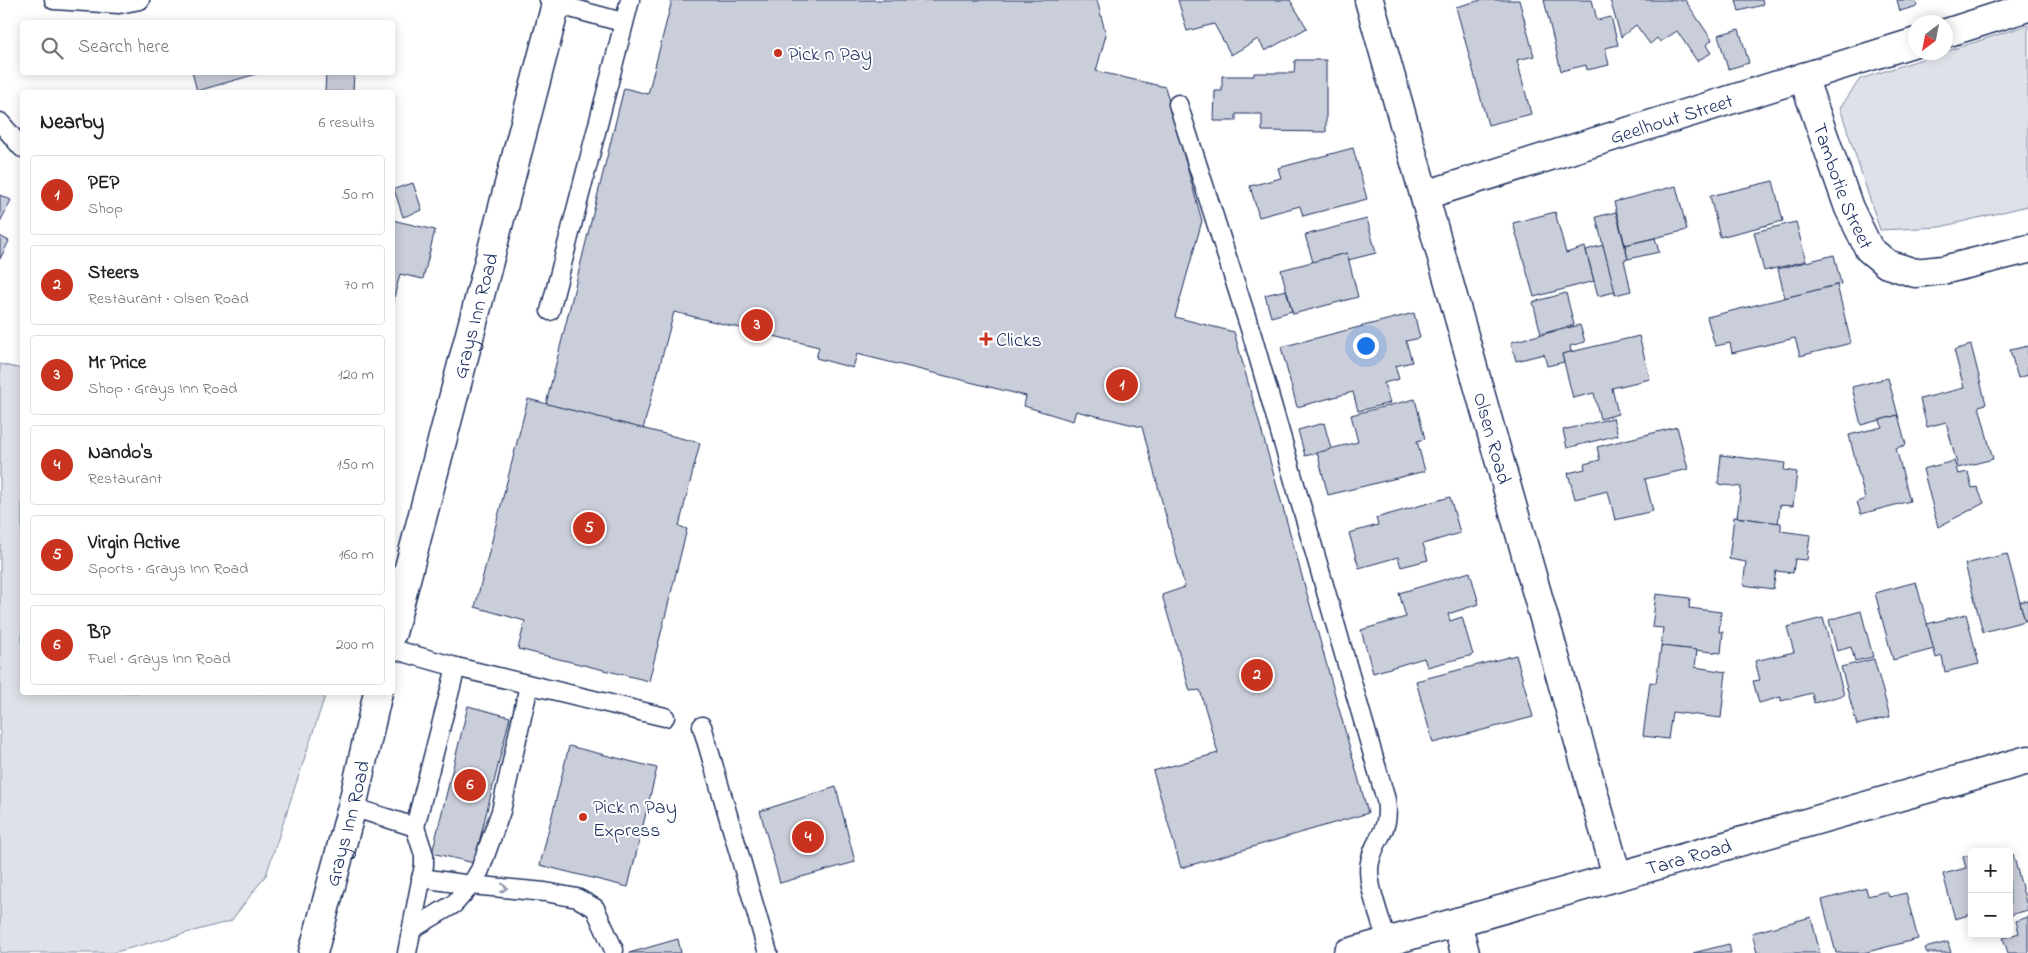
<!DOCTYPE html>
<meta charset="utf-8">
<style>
:root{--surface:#fff;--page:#f6f6f6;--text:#202124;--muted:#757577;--line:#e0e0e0;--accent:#c8321e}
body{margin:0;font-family:"Indie Flower",sans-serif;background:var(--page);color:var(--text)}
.controls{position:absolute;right:15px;bottom:15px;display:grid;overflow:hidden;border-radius:5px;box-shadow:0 2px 12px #0003}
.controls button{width:45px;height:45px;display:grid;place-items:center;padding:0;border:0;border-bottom:1px solid var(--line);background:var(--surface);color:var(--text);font:25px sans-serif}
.compass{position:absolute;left:1908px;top:15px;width:45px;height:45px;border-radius:50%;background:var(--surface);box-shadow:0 2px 12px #0003;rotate:212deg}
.you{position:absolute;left:1365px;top:345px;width:18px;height:18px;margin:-12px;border:4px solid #fff;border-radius:50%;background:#1a73e8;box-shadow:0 0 0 8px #1a73e833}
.badge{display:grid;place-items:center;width:32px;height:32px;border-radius:50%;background:var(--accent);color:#fff;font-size:16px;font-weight:700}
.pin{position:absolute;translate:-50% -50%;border:2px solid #fff;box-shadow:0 1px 5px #0006}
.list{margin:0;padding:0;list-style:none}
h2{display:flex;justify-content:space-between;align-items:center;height:65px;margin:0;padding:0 20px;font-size:21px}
h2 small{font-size:16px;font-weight:400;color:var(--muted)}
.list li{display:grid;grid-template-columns:32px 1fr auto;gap:15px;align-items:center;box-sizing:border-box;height:80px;margin:0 10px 10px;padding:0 10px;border:1px solid var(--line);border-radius:5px}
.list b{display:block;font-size:19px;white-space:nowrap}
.list p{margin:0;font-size:16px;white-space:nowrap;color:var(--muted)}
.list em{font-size:16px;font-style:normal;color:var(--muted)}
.icon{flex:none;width:28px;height:28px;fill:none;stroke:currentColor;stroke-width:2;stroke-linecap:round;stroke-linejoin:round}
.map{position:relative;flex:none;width:2028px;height:953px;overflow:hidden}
.search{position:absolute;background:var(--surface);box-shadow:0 2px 12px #0003;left:20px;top:20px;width:375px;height:55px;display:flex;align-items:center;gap:12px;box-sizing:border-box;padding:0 18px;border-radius:5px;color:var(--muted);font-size:19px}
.panel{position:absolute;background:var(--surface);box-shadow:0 2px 12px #0003;left:20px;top:90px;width:375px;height:605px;border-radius:5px}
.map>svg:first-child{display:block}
</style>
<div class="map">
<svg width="2028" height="953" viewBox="0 0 2028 953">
<rect width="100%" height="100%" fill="#fff"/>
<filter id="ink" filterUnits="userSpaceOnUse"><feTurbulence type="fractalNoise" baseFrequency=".02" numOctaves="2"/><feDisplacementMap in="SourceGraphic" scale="10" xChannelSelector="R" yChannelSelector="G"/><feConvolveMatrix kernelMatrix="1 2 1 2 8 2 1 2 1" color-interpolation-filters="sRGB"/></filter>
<g filter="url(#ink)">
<g fill="#dee1e7" stroke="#7c88a2">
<polygon points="2028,25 2028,206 1940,227 1880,230 1840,108 1860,79"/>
<polygon points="0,364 22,369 22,692 326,693 266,875 231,921 112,953 0,953"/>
</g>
<g fill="#caceda" stroke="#1b2f5e">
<polygon points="672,0 1097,0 1106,35 1096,71 1165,87 1202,221 1175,317 1234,332 1368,813 1181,868 1153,771 1218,753 1200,690 1190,691 1162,595 1185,587 1142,427 1076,411 1073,421 1024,406 1026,396 857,354 853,368 816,358 819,347 674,312 643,429 546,404 624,88 648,94"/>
<polygon points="1178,0 1290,0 1307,28 1265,51 1258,39 1231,55 1214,24 1187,31"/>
<polygon points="1481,0 1519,0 1534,56 1517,60 1531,114 1488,125 1456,7"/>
<polygon points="1544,0 1592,0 1597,20 1611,17 1618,45 1605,48 1609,65 1587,70 1586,65 1561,71"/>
<polygon points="1610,0 1685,0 1712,40 1706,45 1711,53 1697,61 1677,31 1660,42 1657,38 1650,44 1636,25 1621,37"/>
<polygon points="1736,0 1762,0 1763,5 1739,11"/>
<polygon points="1897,0 1915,0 1917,6 1900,11"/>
<polygon points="1739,29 1749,63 1728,69 1718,35"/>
<polygon points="1295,60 1326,60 1326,132 1262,131 1262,114 1236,114 1236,121 1214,121 1215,91 1222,91 1222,76 1254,76 1254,73 1294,73"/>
<polygon points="192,72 260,72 260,73 197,91"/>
<polygon points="326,72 354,72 353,92 325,92"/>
<polygon points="1353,148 1367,199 1303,216 1300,206 1259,217 1250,186 1281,178 1278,168"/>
<polygon points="1773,181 1783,221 1720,237 1710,196"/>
<polygon points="413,183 422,210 403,217 394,189"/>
<polygon points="1676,186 1687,230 1625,245 1614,202"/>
<polygon points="0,195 11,200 0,222"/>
<polygon points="1555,212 1566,253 1585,247 1594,281 1534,297 1513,223"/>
<polygon points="1616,212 1628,259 1624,260 1631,291 1615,295 1596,217"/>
<polygon points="1367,219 1376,253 1348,260 1347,253 1313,262 1305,235"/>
<polygon points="392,220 435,230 423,279 400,274 392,306"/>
<polygon points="1796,222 1806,261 1764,271 1754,232"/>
<polygon points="0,236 9,241 0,259"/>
<polygon points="1655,238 1659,252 1628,259 1625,245"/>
<polygon points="1603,245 1615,292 1598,296 1586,250"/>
<polygon points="1347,253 1358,297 1293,314 1281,270"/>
<polygon points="1834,255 1841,284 1785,298 1778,269"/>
<polygon points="1837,285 1851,343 1800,356 1795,338 1732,353 1730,343 1715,346 1707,317"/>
<polygon points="1286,290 1292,311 1271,317 1265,295"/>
<polygon points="1566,293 1574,325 1541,334 1533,302"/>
<polygon points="1414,313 1420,338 1406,341 1412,362 1395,366 1399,379 1384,383 1390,403 1358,411 1353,392 1297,407 1281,347"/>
<polygon points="1580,325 1585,342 1570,346 1571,352 1562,354 1564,362 1547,366 1544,354 1516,361 1511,342"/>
<polygon points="1639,336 1650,379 1612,388 1618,414 1600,419 1594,393 1573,398 1562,354"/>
<polygon points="1971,345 1986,404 1979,406 1993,459 1958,468 1946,422 1927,427 1920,399 1964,388 1954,350"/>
<polygon points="2028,346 2028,375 2018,378 2010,350"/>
<polygon points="1888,378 1898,415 1861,425 1852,387"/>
<polygon points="528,399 700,443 679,526 687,529 649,681 518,649 525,621 475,607"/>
<polygon points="1415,399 1425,439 1417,441 1425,471 1328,495 1317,452 1358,442 1351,415"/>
<polygon points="1898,415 1906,445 1896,448 1910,501 1861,514 1857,502 1865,499 1849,435 1882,427 1880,420"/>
<polygon points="1613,418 1618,435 1567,448 1563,430"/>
<polygon points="1324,423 1331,449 1305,456 1298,430"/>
<polygon points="1677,427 1688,469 1645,479 1653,511 1615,520 1608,491 1575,499 1568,473 1585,469 1584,464 1600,460 1597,447"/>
<polygon points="1721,455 1785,463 1784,470 1797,472 1793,506 1780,505 1778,523 1737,517 1741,487 1718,484"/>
<polygon points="1954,461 1958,474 1968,472 1972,488 1977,487 1984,503 1938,527 1923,469"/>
<polygon points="1450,497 1460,533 1423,544 1428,560 1401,567 1398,557 1359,568 1349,533 1378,525 1376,518"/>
<polygon points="1734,517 1781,523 1781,531 1810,535 1807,560 1795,559 1793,573 1776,571 1773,589 1743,585 1746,562 1729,559"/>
<polygon points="2007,554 2025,621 1983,632 1965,564"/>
<polygon points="1470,572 1479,604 1448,614 1450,621 1462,617 1473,655 1427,667 1424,658 1373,673 1361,630 1406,617 1399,593"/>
<polygon points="1916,582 1934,649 1893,660 1875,593"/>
<polygon points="1656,594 1690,598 1689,608 1721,612 1719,632 1723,632 1721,653 1661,646 1663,628 1652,627"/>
<polygon points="2028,600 2028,620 2025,621 2020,602"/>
<polygon points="1861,611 1873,657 1855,661 1851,647 1837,651 1829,620"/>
<polygon points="1966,614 1979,664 1945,672 1942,656 1936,658 1927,624"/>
<polygon points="1823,618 1844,695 1814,703 1812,693 1781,701 1781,697 1759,703 1753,681 1760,680 1755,661 1794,652 1787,627"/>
<polygon points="1661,646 1697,650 1695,667 1726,672 1721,718 1672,712 1668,739 1643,736 1650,682 1656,683"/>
<polygon points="1516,655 1533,717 1433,743 1416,681"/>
<polygon points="1874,659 1890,717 1857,725 1841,667"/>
<polygon points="468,706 510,717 474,863 432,853"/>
<polygon points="569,746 657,768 628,887 540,865"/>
<polygon points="836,787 855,862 780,883 760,811"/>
<polygon points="2013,854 2028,910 2010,915 2009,855"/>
<polygon points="1972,855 1972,914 1955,919 1943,874 1966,868 1963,857"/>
<polygon points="1866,888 1868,896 1887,891 1889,897 1906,893 1918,939 1863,953 1836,953 1822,900"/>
<polygon points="1811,917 1820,953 1757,953 1752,933"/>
<polygon points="2028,917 2028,953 2008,953 2003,938 2019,933 2016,921"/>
<polygon points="678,939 681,953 629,953"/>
<polygon points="1948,942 1951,953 1927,953 1925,948"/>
<polygon points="1729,944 1731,953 1693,953"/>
</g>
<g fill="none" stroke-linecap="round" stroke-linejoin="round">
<g stroke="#1b2f5e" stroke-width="21">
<g id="lane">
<polyline points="54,0 119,4 140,0"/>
<polyline points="549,0 556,4 622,22"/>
<path d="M1178,104L1252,335L1386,800C1391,833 1375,836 1370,862C1365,883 1382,921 1387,942"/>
<polyline points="0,122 22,148"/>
<polyline points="550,311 630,0"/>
<polyline points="392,649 456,667 665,717"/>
<polyline points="702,726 768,953"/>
<polyline points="352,807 415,827 424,855 424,865 407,953"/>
<polyline points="415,827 456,667"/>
<polyline points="421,878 471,885 545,892 577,898 595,908 614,950"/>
<polyline points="412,929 454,904 471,885 480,870 501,811 529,685"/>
</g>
</g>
<g stroke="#1b2f5e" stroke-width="31">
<g id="street">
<path id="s1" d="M1369,0L1617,876"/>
<polyline points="1946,33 2028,7"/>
<path id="s2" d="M1803,77L1849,208L1869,249L1887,264L1915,273L1943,270L2028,249"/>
<path id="s3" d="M1425,195L1916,42"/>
<polyline points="1457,922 1465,953"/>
</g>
</g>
<g stroke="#1b2f5e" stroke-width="31">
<g id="secondary">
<path id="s4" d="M392,633L557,0"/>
<path id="s5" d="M313,953L352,807L378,692"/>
<path id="s6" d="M1348,953L2028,760"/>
</g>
</g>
<use href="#lane" stroke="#fff" stroke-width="18"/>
<use href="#street" stroke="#fff" stroke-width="28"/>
<use href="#secondary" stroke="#fff" stroke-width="28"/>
</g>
<defs><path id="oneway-chevron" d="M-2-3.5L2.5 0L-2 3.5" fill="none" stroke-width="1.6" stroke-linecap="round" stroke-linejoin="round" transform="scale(1.25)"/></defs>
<use stroke="#8d97ae" href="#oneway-chevron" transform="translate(504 888) rotate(5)"/>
</g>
<g fill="#c8321e" stroke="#fff" stroke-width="2">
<circle cx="778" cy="53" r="5"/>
<path d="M983.5 331.5h5v5h5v5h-5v5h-5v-5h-5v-5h5z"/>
<circle cx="583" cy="817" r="5"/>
</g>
<g text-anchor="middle" stroke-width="4" stroke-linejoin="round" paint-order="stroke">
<g font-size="20" fill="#1b2f5e" stroke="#fff" text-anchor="start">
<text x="788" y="60">Pick n Pay</text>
<text x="996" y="346">Clicks</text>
<text x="593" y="813">Pick n Pay<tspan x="593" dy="23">Express</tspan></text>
</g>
<g font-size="20" fill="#1b2f5e" stroke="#fff">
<text dy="7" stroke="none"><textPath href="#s3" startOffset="258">Geelhout Street</textPath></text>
<text dy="7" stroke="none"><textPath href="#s2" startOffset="116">Tambotie Street</textPath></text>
<text dy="7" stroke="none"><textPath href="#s4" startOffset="328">Grays Inn Road</textPath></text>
<text dy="7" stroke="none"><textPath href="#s1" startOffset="455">Olsen Road</textPath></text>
<text dy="7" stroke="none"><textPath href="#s5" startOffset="134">Grays Inn Road</textPath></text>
<text dy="7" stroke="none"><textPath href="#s6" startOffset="354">Tara Road</textPath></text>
</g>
</g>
</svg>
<div class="controls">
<button>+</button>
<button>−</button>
</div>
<svg class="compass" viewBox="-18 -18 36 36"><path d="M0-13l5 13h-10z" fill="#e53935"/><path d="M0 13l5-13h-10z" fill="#757577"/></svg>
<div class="you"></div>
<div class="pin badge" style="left:1122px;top:385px">1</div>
<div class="pin badge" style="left:1257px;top:675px">2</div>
<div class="pin badge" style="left:757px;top:325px">3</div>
<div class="pin badge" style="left:808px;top:837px">4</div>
<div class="pin badge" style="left:589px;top:528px">5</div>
<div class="pin badge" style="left:470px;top:785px">6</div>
<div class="search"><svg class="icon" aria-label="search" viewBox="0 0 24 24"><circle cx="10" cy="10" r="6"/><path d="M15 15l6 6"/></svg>Search here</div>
<section class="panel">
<h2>Nearby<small>6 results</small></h2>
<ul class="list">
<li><span class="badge">1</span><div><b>PEP</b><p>Shop</p></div><em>50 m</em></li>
<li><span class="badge">2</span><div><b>Steers</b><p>Restaurant · Olsen Road</p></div><em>70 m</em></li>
<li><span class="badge">3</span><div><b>Mr Price</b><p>Shop · Grays Inn Road</p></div><em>120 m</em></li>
<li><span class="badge">4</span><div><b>Nando's</b><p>Restaurant</p></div><em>150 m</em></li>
<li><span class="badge">5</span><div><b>Virgin Active</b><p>Sports · Grays Inn Road</p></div><em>160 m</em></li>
<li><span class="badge">6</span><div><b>BP</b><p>Fuel · Grays Inn Road</p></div><em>200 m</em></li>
</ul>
</section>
</div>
